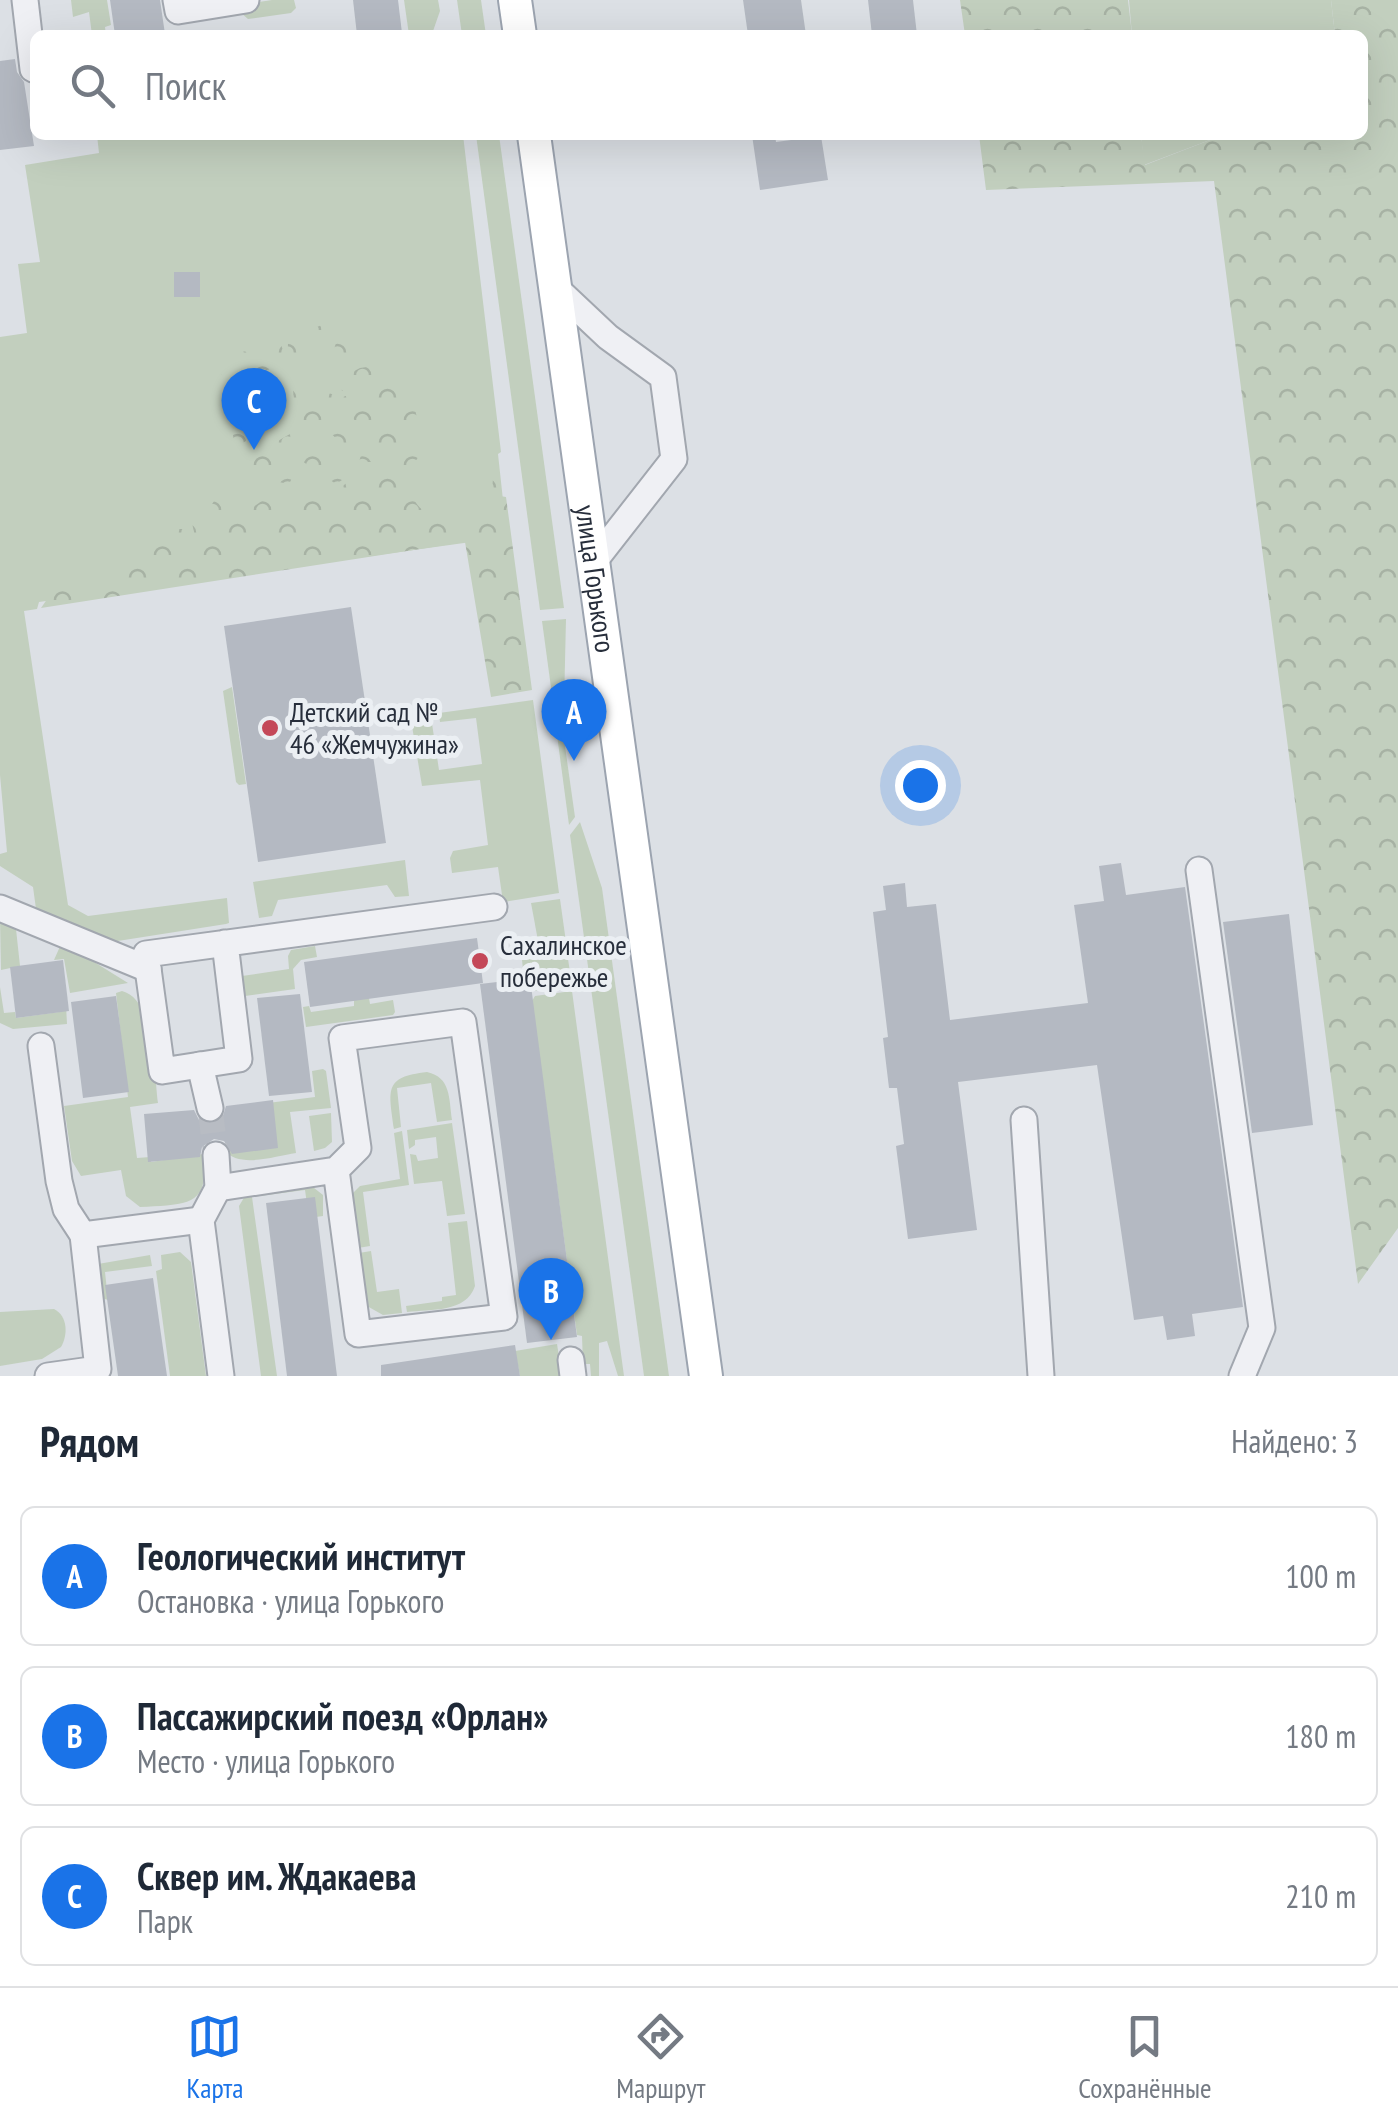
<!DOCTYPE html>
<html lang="ru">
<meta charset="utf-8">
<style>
:root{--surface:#fff;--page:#f6f6f7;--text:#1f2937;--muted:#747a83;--line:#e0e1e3;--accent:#1a73e8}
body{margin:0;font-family:"PT Sans Narrow",sans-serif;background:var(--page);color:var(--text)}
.you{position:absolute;left:920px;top:785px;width:35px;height:35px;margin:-25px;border:8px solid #fff;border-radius:50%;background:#1a73e8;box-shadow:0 0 0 15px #1a73e833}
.badge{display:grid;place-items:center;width:65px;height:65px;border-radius:50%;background:var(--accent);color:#fff;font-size:32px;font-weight:700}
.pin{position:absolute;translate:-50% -82px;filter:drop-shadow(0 2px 5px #0008)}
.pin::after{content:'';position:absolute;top:52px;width:35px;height:30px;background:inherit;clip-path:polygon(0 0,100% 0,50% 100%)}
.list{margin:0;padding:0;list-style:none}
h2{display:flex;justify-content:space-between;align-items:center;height:130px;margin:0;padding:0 40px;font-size:42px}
h2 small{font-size:32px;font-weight:400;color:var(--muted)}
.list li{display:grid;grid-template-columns:65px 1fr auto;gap:30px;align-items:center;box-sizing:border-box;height:140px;margin:0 20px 20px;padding:0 20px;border:2px solid var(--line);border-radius:15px}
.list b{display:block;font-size:38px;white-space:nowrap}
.list p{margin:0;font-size:32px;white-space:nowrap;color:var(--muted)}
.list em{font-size:32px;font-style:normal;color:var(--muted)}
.icon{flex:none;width:55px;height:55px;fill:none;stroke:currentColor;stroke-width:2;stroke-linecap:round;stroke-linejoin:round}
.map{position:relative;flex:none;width:1398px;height:1376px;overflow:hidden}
.search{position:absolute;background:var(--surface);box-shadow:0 10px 40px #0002;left:30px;right:30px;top:30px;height:110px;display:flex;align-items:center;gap:25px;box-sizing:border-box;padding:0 35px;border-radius:15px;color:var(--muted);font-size:38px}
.sheet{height:610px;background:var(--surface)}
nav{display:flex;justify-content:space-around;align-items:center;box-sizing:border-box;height:140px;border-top:2px solid var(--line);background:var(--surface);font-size:28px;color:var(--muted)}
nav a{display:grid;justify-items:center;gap:5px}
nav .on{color:var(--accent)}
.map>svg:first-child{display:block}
</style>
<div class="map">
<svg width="1398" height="1376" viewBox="0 0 1398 1376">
<defs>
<pattern id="forest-crowns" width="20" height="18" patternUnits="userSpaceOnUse" patternTransform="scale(2.5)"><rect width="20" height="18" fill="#c2cfbe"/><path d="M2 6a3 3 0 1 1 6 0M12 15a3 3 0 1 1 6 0" fill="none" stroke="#a7b2a4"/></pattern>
</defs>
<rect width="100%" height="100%" fill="#dce0e5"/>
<g fill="#c2cfbe">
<polygon points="71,0 107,0 111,25 105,27 106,35 92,35 89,12 73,17"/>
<polygon points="272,0 294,0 296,8 291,13 248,19 241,13 245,4"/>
<polygon points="404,0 438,0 440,11 432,34 409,35"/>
<polygon points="457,0 481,0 486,35 462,35"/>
<polygon points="1129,0 1331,0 1335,35 1132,35"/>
<polygon points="97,135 463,135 501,452 498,454 507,537 39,602 37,609 24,611 68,905 88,916 227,898 229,923 226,924 105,943 89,943 36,909 33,887 0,866 0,854 7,852 0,775 0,337 27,333 18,264 40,262 25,165 99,153"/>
<polygon points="476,135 499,135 564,608 540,610"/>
<polygon points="1141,135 1223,135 1144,165"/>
<polygon points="566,619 564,705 552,695 542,621"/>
<polygon points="232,687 246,784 239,785 236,782 223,691"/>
<polygon points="533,700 559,893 503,902 498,867 452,873 450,858 453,851 488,845 480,780 422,786 411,720 431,717 439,770 482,764 476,718 440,722 439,713"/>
<polygon points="553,705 560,711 575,817 569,825"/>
<polygon points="580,822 602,888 669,1376 644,1376 570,835"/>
<polygon points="405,860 409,896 395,897 387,885 278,900 272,916 259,918 253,882"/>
<polygon points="560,899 566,942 539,946 531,903"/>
<polygon points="0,919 16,929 20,966 1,970"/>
<polygon points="62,942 128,983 70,993 64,959 54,960"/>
<polygon points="315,946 317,957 301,960 293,969 295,989 245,996 242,976 289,969 288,956 291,950"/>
<polygon points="567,952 572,986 533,991 531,977 524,978 522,960"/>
<polygon points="0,987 4,1013 15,1012 16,1018 59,1012 66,1005 67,1024 13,1029 0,1023"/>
<path d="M122,991C155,999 154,1073 158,1103L130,1107L137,1158L150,1157L151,1162L203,1154C211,1208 185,1204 140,1207L126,1196L121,1170L81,1176L72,1161L64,1106L128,1097L116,993Z"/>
<polygon points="572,991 624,1376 618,1376 607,1341 599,1343 599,1376 591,1376 590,1364 583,1364 582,1336 577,1335 532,1001 535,996"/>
<polygon points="369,998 370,1004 393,1000 395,1012 393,1015 306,1027 303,1007 309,1006 311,1012 354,1006 354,1000"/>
<path d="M323,1069L326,1071L331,1108L290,1112L296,1153C275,1156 239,1169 224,1150L261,1145L268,1103L315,1097L312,1071Z"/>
<path d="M427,1072C451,1077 449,1099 452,1120L437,1122L431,1083L397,1088L401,1127L394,1129C389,1090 383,1077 427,1072Z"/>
<polygon points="331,1113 332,1142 325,1148 314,1151 309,1116"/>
<polygon points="452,1123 465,1214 447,1216 442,1181 414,1184 410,1154 416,1155 418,1161 438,1158 436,1137 415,1140 415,1145 409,1149 407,1130"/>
<polygon points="402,1131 409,1185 363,1192 370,1246 358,1248 352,1194 360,1186 400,1179 394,1133"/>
<polygon points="309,1184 323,1195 323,1216 309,1218 305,1190 252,1197 277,1376 261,1376 239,1206 245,1196"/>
<path d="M467,1221L475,1286C466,1313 431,1309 407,1312L406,1306L442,1301V1297L456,1295L448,1223Z"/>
<polygon points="371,1251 377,1292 399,1289 402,1313 383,1315 367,1306 359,1253"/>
<polygon points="180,1252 191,1262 206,1376 170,1376 156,1271 162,1269 161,1255"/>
<polygon points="150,1255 152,1266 105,1272 108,1300 102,1298 98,1264"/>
<path d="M54,1309C68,1316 68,1335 61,1347L42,1359L0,1366V1312Z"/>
<polygon points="557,1344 562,1376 520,1376 515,1351"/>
</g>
<g fill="url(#forest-crowns)">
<polygon points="960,0 1128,0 1132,35 965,35"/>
<polygon points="1331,0 1398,0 1398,1228 1358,1284 1214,181 986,190 979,135 1141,135 1145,165 1223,135 1363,135 1363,35 1335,35"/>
<polygon points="334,320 333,337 324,361 306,359 287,372 288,343 295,336"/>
<polygon points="348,330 357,344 359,359 335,371 329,364 340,331"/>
<polygon points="263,334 277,335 283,350 283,365 268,360 253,349 252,339"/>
<path d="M237,350L247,352L273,369C250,371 236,389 215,391L224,368Z"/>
<path d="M388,364L401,375L411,394L425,449C366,511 491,562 493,477L498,479L500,496L506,497L532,690L491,697L465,542L41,608L52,592L110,574L178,529H185L190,543L196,541L192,523L203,517L219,494L221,506C248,518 256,504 276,490C308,496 341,503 356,468L374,473L377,467L374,462H359L368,431L346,413L343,397L359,391L370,394L375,389V382L364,377L357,385L342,391L339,379L360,368Z"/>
<path d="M276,375L287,379L286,387L227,404L226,398C238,384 258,375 276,375Z"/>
<polygon points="297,381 334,395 338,408 318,425 295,427 293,387"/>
<polygon points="287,394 286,430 265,441 249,439 235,448 229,410"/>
<polygon points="339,417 361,431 363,436 345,478 336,484 302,461 295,434 320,431 327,446 335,448 338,440 325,428"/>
<polygon points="290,434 294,474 289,484 258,478 234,461 235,455 248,446 269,446"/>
</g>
<g fill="#b4b9c2">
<polygon points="110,0 160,0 165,34 115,35"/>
<polygon points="353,0 398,0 402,33 357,35"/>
<polygon points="743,0 801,0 806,35 748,35"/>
<polygon points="868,0 913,0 917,35 872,35"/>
<polygon points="15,59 17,72 24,82 34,146 0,150 0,61"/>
<polygon points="752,135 775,135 776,142 821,136 828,180 760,190"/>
<rect x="174" y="272" width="26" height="25"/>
<polygon points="351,607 386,843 258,862 224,626"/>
<polygon points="1121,863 1126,895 1185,887 1243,1307 1192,1314 1195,1336 1167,1340 1163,1316 1134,1320 1097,1065 958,1082 977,1230 908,1239 896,1146 904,1144 897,1088 889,1088 883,1038 888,1037 873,912 886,910 883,886 905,883 907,907 936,904 950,1020 1088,1003 1074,905 1104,901 1099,866"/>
<polygon points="1289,914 1313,1125 1252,1133 1223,922"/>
<polygon points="477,938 483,983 310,1007 304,962"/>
<polygon points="63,960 69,1011 16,1018 10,967"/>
<polygon points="530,978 577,1337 527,1343 480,984"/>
<polygon points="300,994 312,1092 269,1096 257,998"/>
<polygon points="116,996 129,1092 83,1098 71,1002"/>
<polygon points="273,1100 278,1148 232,1154 224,1141 214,1139 202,1147 200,1157 148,1162 144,1114 194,1110 199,1120 213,1124 222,1119 226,1106"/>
<polygon points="315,1197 337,1376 287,1376 266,1203"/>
<polygon points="153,1278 167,1376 118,1376 105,1285"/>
<polygon points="515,1345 520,1376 381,1376 381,1365"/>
</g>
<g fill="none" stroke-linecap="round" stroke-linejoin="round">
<polyline stroke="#b8bcc3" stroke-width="25" stroke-dasharray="25 12" stroke-linecap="butt" points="210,1108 216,1155"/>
<g stroke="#a2a7af" stroke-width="29">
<g id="minor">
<polyline points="25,0 33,69"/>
<polyline points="176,0 178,11 246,0"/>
<polyline points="557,289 608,337 663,377 674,459 595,560"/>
<polyline points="1199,870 1262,1328 1242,1376"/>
<polyline points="0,908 148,969"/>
<polyline points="225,943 239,1059 162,1071 146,954 494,907"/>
<polyline points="41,1046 59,1181 66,1209 83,1235 201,1220"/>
<polyline points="200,1065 210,1108"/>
<polyline points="1024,1120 1041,1376"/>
<polyline points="216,1155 218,1188 201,1220 221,1376"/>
<polyline points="218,1188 336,1170 358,1148 342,1038 463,1022 504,1317 358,1334 336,1170"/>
<polyline points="571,1360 573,1376"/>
<polyline points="48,1376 98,1369 83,1235"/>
</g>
</g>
<g stroke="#9ca4b0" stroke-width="36">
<g id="major">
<polyline points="515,0 520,35"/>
<path id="s1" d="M534,135L706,1376"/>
</g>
</g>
<use href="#minor" stroke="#eff0f4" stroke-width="25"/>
<use href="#major" stroke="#fff" stroke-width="32"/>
</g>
<g fill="#c44859" stroke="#ebeff3" stroke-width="4">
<circle cx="270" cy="728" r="10"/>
<circle cx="480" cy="961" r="10"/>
</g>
<g text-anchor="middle" stroke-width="10" stroke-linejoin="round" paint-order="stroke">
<g font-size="28" fill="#272e3b" stroke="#ebeff3">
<text dy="10" stroke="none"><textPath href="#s1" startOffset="448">улица Горького</textPath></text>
</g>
<g font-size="28" fill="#272e3b" stroke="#ebeff3" text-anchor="start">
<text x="290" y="722">Детский сад №<tspan x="290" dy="32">46 «Жемчужина»</tspan></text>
<text x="500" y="955">Сахалинское<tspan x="500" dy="32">побережье</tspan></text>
</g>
</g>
</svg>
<div class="you"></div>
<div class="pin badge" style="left:574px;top:761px">A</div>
<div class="pin badge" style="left:551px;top:1340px">B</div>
<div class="pin badge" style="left:254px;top:450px">C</div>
<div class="search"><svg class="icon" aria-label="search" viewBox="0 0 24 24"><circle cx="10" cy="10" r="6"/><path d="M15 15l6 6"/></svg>Поиск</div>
</div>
<section class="sheet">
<h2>Рядом<small>Найдено: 3</small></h2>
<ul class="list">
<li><span class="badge">A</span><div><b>Геологический институт</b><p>Остановка · улица Горького</p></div><em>100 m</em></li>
<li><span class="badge">B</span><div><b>Пассажирский поезд «Орлан»</b><p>Место · улица Горького</p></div><em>180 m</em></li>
<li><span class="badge">C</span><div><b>Сквер им. Ждакаева</b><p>Парк</p></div><em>210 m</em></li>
</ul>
</section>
<nav>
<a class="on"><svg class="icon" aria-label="map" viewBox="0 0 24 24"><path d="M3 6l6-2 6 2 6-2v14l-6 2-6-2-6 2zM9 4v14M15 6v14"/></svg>Карта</a>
<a><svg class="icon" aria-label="directions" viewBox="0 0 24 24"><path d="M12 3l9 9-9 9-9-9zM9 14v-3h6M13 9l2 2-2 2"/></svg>Маршрут</a>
<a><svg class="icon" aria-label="saved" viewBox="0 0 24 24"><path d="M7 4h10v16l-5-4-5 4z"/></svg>Сохранённые</a>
</nav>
